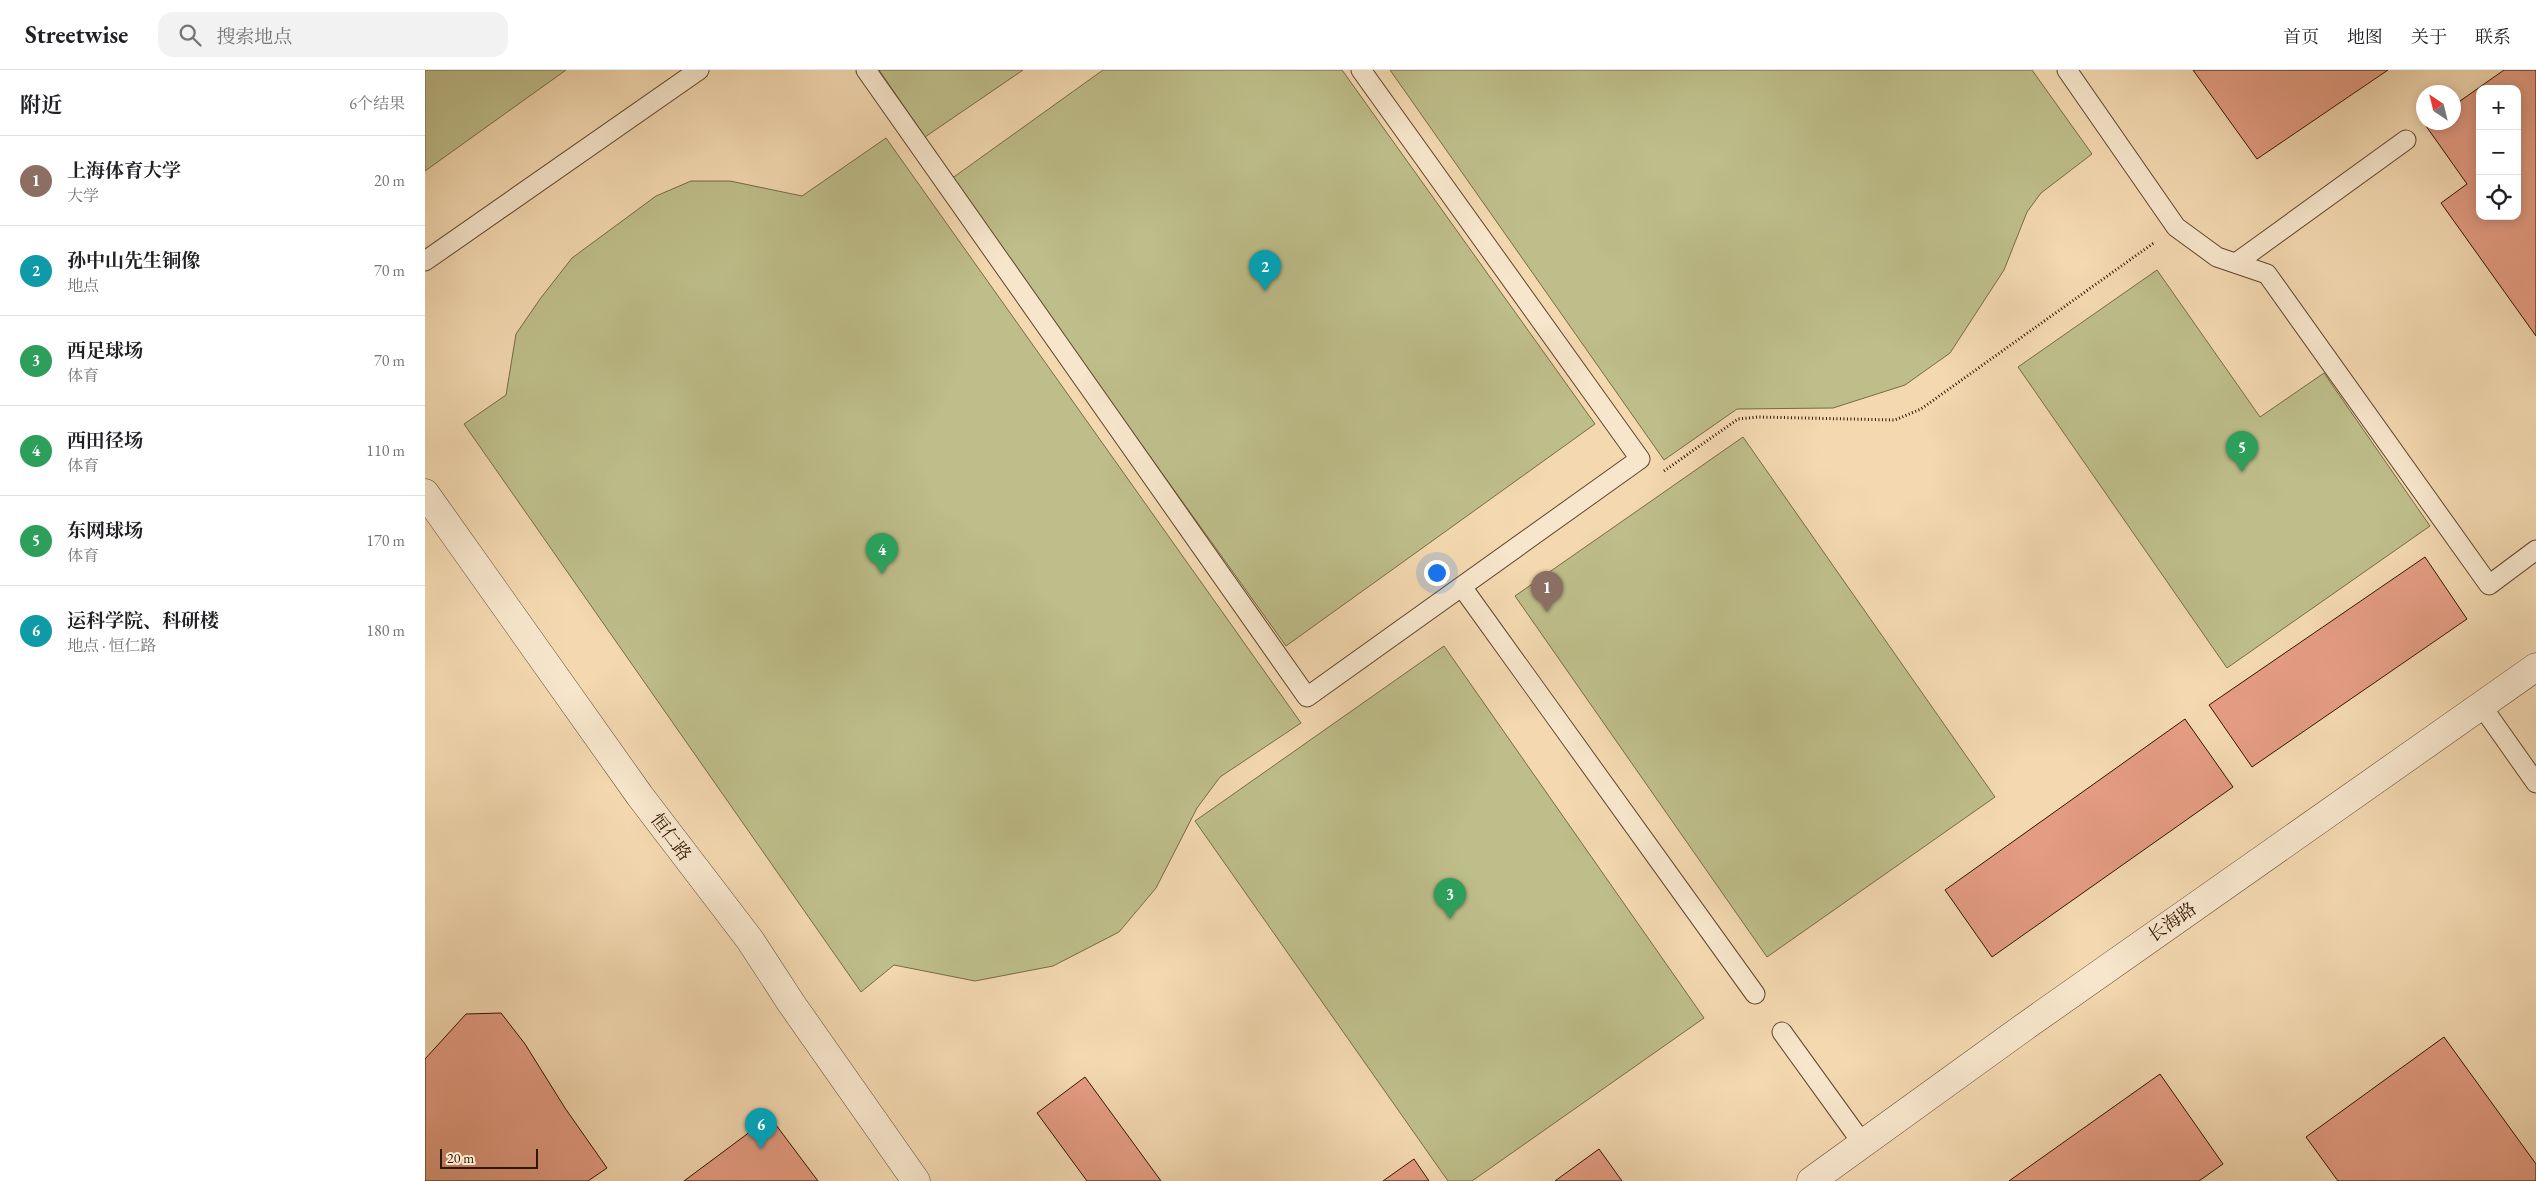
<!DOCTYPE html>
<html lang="zh">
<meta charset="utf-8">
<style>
:root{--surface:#fff;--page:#f2f2f2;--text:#202124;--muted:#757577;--line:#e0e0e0;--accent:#db2777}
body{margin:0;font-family:"EB Garamond","Noto Serif SC",serif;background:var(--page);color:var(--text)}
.controls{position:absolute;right:15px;top:15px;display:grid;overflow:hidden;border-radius:10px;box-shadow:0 2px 12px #0003}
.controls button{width:45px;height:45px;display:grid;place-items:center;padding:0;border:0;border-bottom:1px solid var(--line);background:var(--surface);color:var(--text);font:25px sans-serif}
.compass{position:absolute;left:1991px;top:15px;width:45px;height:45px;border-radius:50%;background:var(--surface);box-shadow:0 2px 12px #0003;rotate:325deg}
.scale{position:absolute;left:15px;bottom:12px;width:98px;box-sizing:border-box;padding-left:5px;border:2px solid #321500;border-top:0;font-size:14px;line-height:18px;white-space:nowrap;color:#321500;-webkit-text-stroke:4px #f7e6cc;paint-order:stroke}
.you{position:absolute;left:1011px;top:502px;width:18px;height:18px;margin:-12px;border:4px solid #fff;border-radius:50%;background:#1a73e8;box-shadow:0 0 0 8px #1a73e833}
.badge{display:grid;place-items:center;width:32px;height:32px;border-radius:50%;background:var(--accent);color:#fff;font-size:16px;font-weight:700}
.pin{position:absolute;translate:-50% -41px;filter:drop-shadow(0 1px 2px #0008)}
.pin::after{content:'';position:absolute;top:26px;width:18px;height:15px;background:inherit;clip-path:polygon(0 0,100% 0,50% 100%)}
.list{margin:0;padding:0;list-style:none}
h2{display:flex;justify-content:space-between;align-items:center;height:65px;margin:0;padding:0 20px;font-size:21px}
h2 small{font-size:16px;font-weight:400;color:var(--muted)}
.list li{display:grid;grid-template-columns:32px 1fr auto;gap:15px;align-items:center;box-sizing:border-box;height:90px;padding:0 20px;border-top:1px solid var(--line)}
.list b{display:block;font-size:19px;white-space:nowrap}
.list p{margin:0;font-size:16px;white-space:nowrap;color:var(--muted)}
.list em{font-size:16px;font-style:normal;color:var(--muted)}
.icon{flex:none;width:28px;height:28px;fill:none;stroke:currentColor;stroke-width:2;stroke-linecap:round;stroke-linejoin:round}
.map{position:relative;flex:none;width:2111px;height:1111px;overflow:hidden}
header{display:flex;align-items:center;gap:30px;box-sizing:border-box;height:70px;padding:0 25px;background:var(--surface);border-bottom:1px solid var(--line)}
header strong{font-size:24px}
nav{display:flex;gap:28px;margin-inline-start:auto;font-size:18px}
.search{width:350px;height:45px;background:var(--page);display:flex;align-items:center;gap:12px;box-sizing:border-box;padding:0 18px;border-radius:15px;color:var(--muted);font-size:19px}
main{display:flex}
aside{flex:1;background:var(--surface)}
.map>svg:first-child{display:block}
</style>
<header>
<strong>Streetwise</strong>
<div class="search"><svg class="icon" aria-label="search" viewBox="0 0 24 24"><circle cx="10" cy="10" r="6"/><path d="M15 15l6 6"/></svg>搜索地点</div>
<nav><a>首页</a><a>地图</a><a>关于</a><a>联系</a></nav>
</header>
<main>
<aside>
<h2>附近<small>6个结果</small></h2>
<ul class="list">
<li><span class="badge" style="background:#8d6e63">1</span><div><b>上海体育大学</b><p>大学</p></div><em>20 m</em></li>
<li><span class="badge" style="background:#0f9aa8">2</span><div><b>孙中山先生铜像</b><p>地点</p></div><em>70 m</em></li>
<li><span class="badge" style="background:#2e9e5b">3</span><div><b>西足球场</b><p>体育</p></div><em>70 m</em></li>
<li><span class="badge" style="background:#2e9e5b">4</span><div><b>西田径场</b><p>体育</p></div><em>110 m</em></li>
<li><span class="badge" style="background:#2e9e5b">5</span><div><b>东网球场</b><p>体育</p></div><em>170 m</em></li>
<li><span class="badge" style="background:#0f9aa8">6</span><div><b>运科学院、科研楼</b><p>地点 · 恒仁路</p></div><em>180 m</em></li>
</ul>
</aside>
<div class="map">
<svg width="2111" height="1111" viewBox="0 0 2111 1111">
<rect width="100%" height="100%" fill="#f3d8b0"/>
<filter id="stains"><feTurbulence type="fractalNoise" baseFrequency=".004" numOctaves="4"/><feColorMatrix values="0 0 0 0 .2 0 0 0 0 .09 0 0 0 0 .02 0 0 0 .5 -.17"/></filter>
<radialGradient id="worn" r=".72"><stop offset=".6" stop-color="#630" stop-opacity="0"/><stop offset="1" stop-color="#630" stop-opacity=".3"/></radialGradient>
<g fill="#bebe8a" stroke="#786a45">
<polygon points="0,0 141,0 0,101"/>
<polygon points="454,0 598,0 500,67"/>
<polygon points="678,0 917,0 1170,354 861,576 526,109"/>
<polygon points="965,0 1607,0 1667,84 1616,123 1602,142 1579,200 1525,283 1480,315 1408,338 1312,339 1239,390"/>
<polygon points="461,68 876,653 795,707 772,738 731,818 694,862 628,896 550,911 469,895 436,922 39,354 81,325 91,264 115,229 147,188 231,126 266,111 305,111 377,126"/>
<polygon points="1732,200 1835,347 1899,303 2005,456 1802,598 1593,297"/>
<polygon points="1318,367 1570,727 1342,887 1090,526"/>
<polygon points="1019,576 1279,948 1047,1111 1023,1111 770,751"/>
</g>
<g fill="#e49c82" stroke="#321500" fill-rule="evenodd">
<polygon points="1768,0 1963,0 1832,89"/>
<path d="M2079,0H2111V266L2016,133L2042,114L2001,56L2006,52H2028V36ZM2055,19H2092V146H2055Z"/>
<polygon points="2000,487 2042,549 1827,697 1784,635"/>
<polygon points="1760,649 1808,717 1567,887 1520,820"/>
<polygon points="76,943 100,974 140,1038 182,1098 163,1111 0,1111 0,989 41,944"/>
<polygon points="2019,967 2111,1094 2111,1111 1913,1111 1881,1067"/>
<polygon points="1735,1004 1798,1094 1774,1111 1584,1111"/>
<polygon points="660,1007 736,1111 662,1111 612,1043"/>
<polygon points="345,1047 393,1111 259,1111"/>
<polygon points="1174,1079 1197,1111 1130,1111"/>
<polygon points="989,1089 1004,1111 958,1111"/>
</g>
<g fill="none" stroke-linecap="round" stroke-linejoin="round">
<g stroke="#62462c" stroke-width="21">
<g id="service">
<polyline points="441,0 882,627 1215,389 936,0"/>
<polyline points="1642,0 1751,157 1792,187 1842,204 2064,515 2111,480"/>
<polyline points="0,191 274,0"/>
<polyline points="1811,193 1981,70"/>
<polyline points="1037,517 1330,924"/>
<polyline points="2056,635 2111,713"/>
<polyline points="1357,962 1438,1074"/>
</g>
</g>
<g stroke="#62462c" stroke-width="29">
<g id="tertiary">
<polyline points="0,423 215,726 325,870 366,933 491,1111"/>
<polyline points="1386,1111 1602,955 2111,597"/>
</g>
</g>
<polyline stroke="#321500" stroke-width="3" stroke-dasharray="1 2.5" stroke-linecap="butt" points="1239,401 1313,349 1333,347 1470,350 1496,339 1730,172"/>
<use href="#service" stroke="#f7e6cc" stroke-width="19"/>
<use href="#tertiary" stroke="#f7e6cc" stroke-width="28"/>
</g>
<g text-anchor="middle" stroke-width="4" stroke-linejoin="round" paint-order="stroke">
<g font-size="18" fill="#321500" stroke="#f7e6cc">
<text transform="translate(246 767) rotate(53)" y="6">恒仁路</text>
<text transform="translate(1747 852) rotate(-35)" y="6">长海路</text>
</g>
</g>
<rect width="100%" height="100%" filter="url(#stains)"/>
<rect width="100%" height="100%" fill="url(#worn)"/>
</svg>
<div class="controls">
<button>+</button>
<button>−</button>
<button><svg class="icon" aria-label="locate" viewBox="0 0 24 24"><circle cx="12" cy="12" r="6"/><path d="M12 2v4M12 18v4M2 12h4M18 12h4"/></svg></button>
</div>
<svg class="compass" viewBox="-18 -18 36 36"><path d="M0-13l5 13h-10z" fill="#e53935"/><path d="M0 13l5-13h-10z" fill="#757577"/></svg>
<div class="scale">20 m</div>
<div class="you"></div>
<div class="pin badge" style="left:1122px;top:542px;background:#8d6e63">1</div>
<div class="pin badge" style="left:840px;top:221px;background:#0f9aa8">2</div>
<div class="pin badge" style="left:1025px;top:849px;background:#2e9e5b">3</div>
<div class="pin badge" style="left:457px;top:504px;background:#2e9e5b">4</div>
<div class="pin badge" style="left:1817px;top:402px;background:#2e9e5b">5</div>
<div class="pin badge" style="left:336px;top:1079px;background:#0f9aa8">6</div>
</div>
</main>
